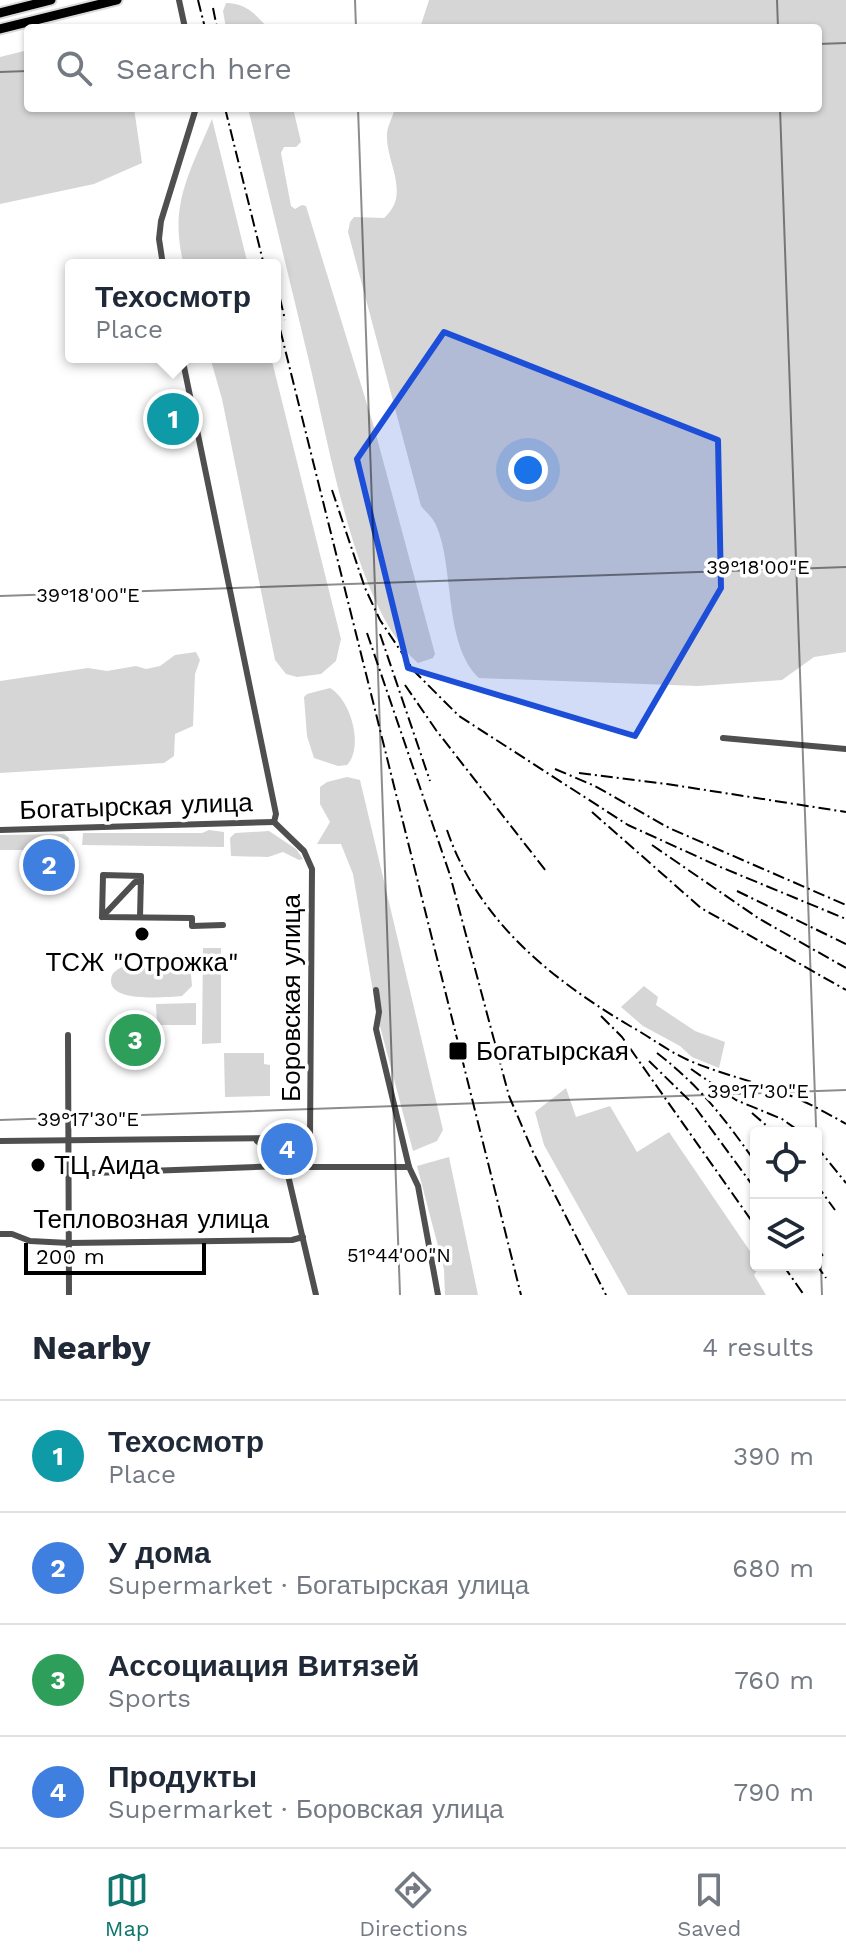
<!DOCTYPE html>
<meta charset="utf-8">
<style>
:root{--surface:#fff;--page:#f6f6f7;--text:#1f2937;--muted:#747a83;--line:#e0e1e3;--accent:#0f766e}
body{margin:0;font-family:"Work Sans",sans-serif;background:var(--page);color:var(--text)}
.controls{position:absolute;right:24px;bottom:24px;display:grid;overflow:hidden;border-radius:8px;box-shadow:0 2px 6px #0004}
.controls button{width:72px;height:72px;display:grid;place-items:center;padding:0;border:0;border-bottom:2px solid var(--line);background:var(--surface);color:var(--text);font:40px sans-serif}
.scale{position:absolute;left:24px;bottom:20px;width:182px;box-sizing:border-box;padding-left:8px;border:4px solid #000;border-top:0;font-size:22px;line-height:28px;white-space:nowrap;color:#000;-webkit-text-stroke:6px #fff;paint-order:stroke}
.you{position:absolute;left:528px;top:470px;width:28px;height:28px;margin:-20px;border:6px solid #fff;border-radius:50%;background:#1a73e8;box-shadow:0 0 0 12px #1a73e833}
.badge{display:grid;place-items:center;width:52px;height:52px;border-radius:50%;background:var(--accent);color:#fff;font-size:26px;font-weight:700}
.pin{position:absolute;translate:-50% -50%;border:4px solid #fff;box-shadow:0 2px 8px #0006}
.popup{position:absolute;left:65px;top:259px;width:216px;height:104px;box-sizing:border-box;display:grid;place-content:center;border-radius:8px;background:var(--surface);filter:drop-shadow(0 2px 6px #0005);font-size:26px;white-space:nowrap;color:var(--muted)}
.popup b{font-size:30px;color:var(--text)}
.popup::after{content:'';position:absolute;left:50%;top:100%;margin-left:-16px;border:16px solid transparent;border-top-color:var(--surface)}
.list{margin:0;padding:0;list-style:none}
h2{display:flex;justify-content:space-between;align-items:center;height:104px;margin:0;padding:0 32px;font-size:34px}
h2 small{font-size:26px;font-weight:400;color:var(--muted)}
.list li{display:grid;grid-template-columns:52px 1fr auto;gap:24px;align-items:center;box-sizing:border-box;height:112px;padding:0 32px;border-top:2px solid var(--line)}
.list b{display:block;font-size:30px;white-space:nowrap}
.list p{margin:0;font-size:26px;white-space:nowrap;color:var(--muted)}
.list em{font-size:26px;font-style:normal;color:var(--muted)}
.icon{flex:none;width:44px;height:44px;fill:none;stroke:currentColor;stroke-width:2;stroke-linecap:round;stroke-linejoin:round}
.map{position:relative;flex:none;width:846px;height:1295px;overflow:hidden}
.search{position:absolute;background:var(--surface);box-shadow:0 2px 6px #0004;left:24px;right:24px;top:24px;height:88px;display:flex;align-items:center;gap:20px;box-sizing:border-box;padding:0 28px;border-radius:8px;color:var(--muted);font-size:30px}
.sheet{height:552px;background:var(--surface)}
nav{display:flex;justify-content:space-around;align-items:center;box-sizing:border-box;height:112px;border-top:2px solid var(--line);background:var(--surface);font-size:22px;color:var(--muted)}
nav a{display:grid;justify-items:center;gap:4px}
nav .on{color:var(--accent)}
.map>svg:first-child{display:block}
</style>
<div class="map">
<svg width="846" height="1295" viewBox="0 0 846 1295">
<rect width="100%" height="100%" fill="#fff"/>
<g fill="#d6d6d6">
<path d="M429,0H846V652L814,657L782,680L698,686L479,678C443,644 455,568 436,525C433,518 426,512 421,506L348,232L350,222L354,217L384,218C412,193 385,163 387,133C388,125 393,116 395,108H818V28H420Z"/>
<path d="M226,3C246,3 255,14 268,28H226L223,11Z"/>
<polygon points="28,50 28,108 134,108 142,163 94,184 0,204 0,57"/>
<path d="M248,108H293L301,142L296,147H284L281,153L291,206L295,209L302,205L306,206L374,427L435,654L433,658L418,663C355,610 328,438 308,357C288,274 268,191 248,108Z"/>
<path d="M212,119L248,265H184C168,206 190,172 212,119Z"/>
<polygon points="210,357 271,357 341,639 336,661 321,674 297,677 286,674 275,660 222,399"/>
<polygon points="196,652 200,660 195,674 193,726 175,734 174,756 164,763 0,773 0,681 88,668 107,671 136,666 146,669 160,666 175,655"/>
<path d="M330,688C351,700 364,747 347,765L338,766L314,758L307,736L304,697L307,694Z"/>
<polygon points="347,777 360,780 443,1130 437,1141 413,1151 377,1015 353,874 341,844 317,844 330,822 320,804 320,787 327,782"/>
<polygon points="209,830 224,832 224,847 82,845 83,833 202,833"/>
<polygon points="269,831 296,849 303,859 299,860 283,852 268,857 231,856 230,838 235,833"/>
<polygon points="64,834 69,838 68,847 64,850 0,850 0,835"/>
<polygon points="203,948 221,948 221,1043 202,1044"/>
<path d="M122,967H178L191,974L192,986L182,996C166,997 111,1003 111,981C111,973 116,970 122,967Z"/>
<polygon points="644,986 658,997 656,1005 695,1031 725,1042 719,1068 692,1057 680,1046 643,1026 621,1007"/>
<polygon points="196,1003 196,1025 157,1025 156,1004"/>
<polygon points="224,1053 264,1053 264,1064 270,1065 270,1096 225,1097"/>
<polygon points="566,1088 576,1117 610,1106 637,1152 669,1132 756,1260 756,1265 760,1266 754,1275 766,1295 628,1295 544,1145 535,1112"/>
<polygon points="449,1157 478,1295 445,1295 444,1269 417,1166"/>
</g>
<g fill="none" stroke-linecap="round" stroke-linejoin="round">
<g stroke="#dbdbdb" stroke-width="13">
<g id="highway">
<polyline points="0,13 51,0"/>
<polyline points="0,29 117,0"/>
</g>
</g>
<g stroke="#4f4f4f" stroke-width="6">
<polyline points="179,0 185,28"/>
<polyline points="163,265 159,239 161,221 196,108"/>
<polyline points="182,357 276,814 274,822"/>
<polyline points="723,738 846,749"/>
<polyline points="274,822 304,851 312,869 310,1138 279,1138 279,1157"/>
<polyline points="0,830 274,822"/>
<polyline points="102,917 135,882 141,882"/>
<polyline points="140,917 141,876 103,875 102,917 192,918 192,926 223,925"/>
<polyline points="376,990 379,1012 376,1029 409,1167 418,1186 438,1295"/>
<polyline points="68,1035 69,1295"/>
<polyline points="0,1141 279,1138"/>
<polyline points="257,1141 279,1157 287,1171 316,1295"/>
<polyline points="287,1171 307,1167 409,1167"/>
<polyline points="67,1174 284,1166"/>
<polyline points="0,1234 12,1234 30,1241 69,1243 292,1240 303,1237"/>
</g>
<use href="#highway" stroke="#000" stroke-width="9"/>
<g stroke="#000" stroke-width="2" stroke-dasharray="12 4 2 4" stroke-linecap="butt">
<polyline points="198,0 205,28"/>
<polyline points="213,8 217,28"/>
<polyline points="225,108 264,265"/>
<polyline points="275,277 285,320"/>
<polyline points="275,309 521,1295"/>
<polyline points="332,490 365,588 380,620 414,671 459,716 628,825 718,866 846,919"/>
<polyline points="367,633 450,875 509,1096 533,1152 606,1295"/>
<polyline points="380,634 430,781"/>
<polyline points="405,685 436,730 546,871"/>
<polyline points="555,769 595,786 669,828 846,905"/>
<polyline points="579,773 667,784 846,812"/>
<polyline points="592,812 701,908 846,990"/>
<path d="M447,830C478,921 551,979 630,1026C650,1037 668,1051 688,1060C720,1074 754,1081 786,1094C807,1102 827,1113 846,1124"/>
<polyline points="652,845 758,918 846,968"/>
<polyline points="737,891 846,944"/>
<polyline points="601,1016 622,1037 756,1227"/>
<path d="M657,1053C701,1087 724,1118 756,1163"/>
<polyline points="649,1061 692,1103 756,1190"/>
<polyline points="691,1069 736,1100 782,1119 802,1133"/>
<polyline points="752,1113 775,1133"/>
<polyline points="816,1146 846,1183"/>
<polyline points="816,1184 835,1210"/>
<polyline points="816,1246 825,1259"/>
<polyline points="816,1264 826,1278"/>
<polyline points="783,1265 804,1295"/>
</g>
</g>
<path fill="#1d4ed8" fill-opacity="0.2" stroke="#1d4ed8" stroke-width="6" stroke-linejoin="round" d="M444,332L718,440L721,588L635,736L408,668L357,459Z"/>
<path fill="none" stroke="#000" stroke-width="2" stroke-opacity="0.45" d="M355,0L356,28M777,0L778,28M818,44L846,43M0,72L28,71M358,108L400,1295M780,108L822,1295M0,596L846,567M0,1120L846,1090"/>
<g fill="#000" stroke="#fff" stroke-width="3">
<circle cx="142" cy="934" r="8"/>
<rect x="448" y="1041" width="20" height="20" rx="4"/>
<circle cx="38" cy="1165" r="8"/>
</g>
<g text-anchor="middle" stroke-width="7" stroke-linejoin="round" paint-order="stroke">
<g font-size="26" fill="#000" stroke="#fff">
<text transform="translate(136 806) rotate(-2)" y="9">Богатырская улица</text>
<text transform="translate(291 998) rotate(-90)" y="9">Боровская улица</text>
<text x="151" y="1228">Тепловозная улица</text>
</g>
<g font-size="26" fill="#000" stroke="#fff" text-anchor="start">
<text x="142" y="971" text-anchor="middle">ТСЖ "Отрожка"</text>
<text x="476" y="1060">Богатырская</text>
<text x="54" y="1174">ТЦ Аида</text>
</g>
</g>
<g font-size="20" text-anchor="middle" fill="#000" stroke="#fff" stroke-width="7" stroke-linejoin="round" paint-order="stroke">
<text x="758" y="574">39°18'00"E</text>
<text x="88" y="602">39°18'00"E</text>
<text x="758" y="1098">39°17'30"E</text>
<text x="88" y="1126">39°17'30"E</text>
<text x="399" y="1262">51°44'00"N</text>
</g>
</svg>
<div class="controls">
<button><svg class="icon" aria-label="locate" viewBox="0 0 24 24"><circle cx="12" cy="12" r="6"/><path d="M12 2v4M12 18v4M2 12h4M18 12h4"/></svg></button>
<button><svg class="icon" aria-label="layers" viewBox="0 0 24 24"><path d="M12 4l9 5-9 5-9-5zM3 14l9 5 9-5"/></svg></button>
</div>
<div class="scale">200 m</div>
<div class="you"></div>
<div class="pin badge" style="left:173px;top:419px;background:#0f9aa8">1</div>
<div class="popup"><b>Техосмотр</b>Place</div>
<div class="pin badge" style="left:49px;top:865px;background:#3f7fe0">2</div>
<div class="pin badge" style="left:135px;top:1040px;background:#2e9e5b">3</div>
<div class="pin badge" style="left:287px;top:1149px;background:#3f7fe0">4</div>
<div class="search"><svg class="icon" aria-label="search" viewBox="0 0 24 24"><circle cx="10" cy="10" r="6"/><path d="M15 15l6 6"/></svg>Search here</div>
</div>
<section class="sheet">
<h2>Nearby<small>4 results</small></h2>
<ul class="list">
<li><span class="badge" style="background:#0f9aa8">1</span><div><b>Техосмотр</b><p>Place</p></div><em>390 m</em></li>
<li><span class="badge" style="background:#3f7fe0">2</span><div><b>У дома</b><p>Supermarket · Богатырская улица</p></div><em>680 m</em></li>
<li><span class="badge" style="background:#2e9e5b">3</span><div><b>Ассоциация Витязей</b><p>Sports</p></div><em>760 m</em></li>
<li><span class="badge" style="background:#3f7fe0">4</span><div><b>Продукты</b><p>Supermarket · Боровская улица</p></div><em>790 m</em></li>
</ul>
</section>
<nav>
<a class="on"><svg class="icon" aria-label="map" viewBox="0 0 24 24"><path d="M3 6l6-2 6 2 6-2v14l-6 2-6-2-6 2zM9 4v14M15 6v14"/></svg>Map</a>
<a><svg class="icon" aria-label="directions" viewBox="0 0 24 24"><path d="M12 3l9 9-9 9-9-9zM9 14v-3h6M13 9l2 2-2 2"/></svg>Directions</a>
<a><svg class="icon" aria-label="saved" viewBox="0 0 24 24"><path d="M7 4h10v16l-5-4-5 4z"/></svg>Saved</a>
</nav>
